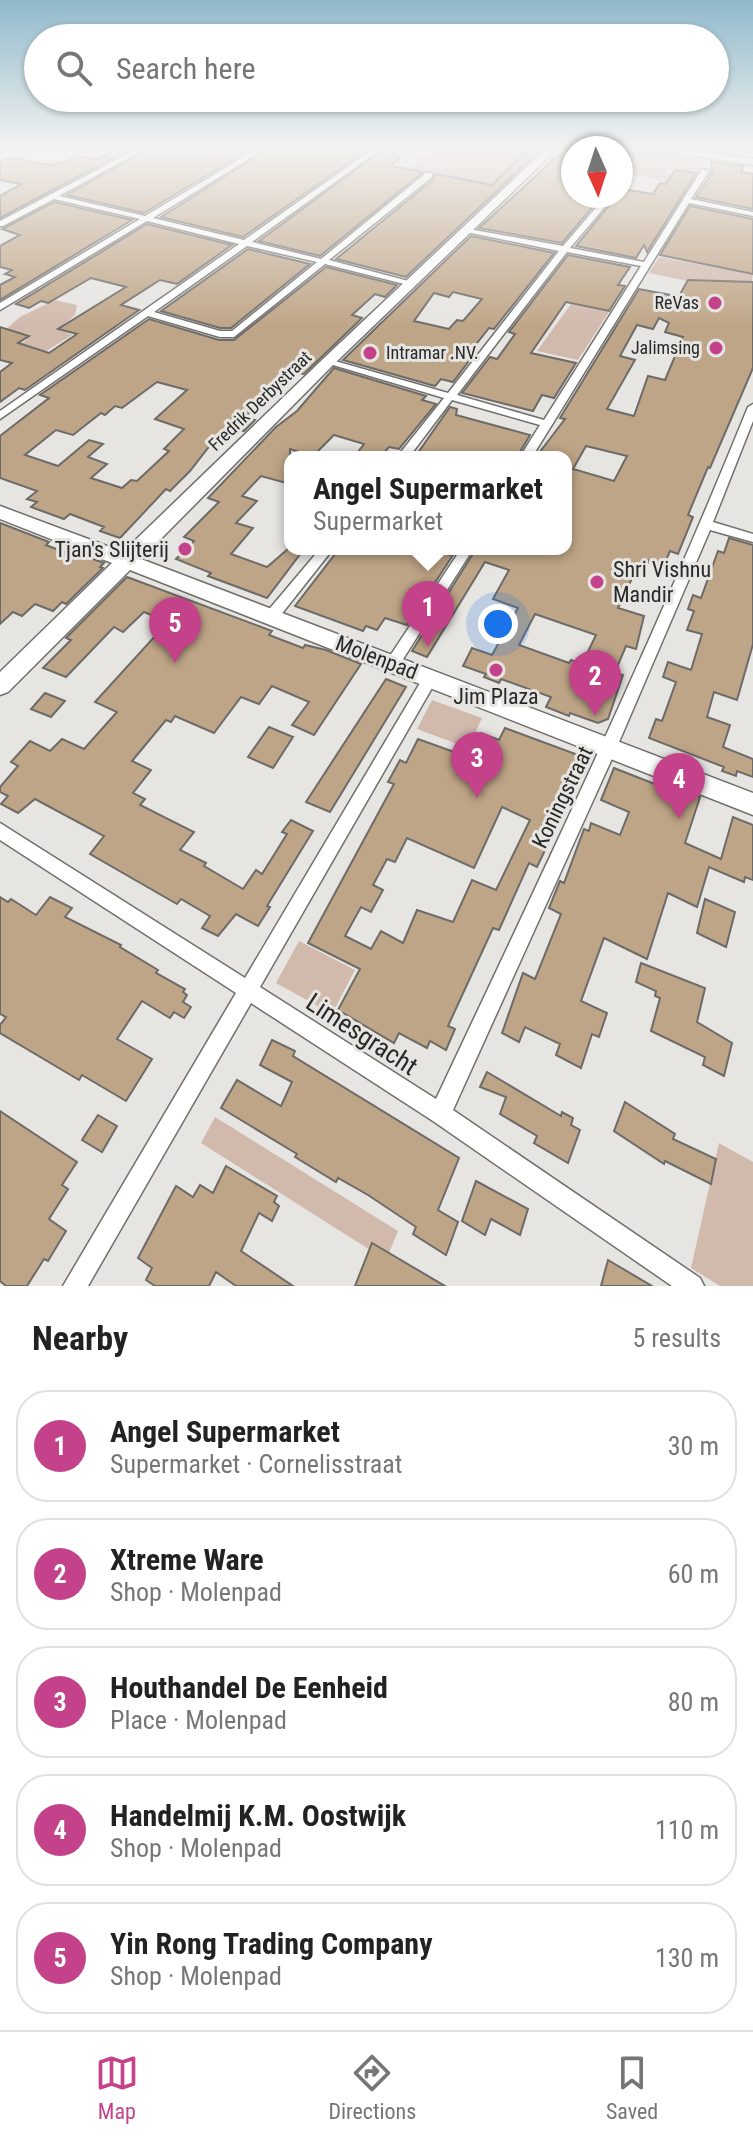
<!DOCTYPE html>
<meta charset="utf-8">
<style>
:root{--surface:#fff;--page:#f6f6f6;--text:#222;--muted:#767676;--line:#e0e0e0;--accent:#c3428a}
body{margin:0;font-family:"Roboto Condensed",sans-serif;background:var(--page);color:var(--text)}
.compass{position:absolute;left:561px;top:136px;width:72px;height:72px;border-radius:50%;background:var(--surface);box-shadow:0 2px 6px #0004;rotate:177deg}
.you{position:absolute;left:498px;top:624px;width:28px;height:28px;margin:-20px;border:6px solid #fff;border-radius:50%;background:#1a73e8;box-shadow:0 0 0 12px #1a73e833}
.badge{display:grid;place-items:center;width:52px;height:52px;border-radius:50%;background:var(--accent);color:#fff;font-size:26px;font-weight:700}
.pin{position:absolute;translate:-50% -66px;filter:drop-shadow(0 2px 4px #0008)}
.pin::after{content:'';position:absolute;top:42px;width:28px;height:24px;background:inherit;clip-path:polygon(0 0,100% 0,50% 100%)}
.popup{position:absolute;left:284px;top:451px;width:288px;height:104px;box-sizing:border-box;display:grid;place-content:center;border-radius:16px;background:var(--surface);filter:drop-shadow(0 2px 6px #0005);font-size:26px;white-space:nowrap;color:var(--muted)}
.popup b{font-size:30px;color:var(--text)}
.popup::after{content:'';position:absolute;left:50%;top:100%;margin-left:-16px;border:16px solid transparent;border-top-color:var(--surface)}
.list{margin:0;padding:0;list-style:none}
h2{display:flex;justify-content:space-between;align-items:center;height:104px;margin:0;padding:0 32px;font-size:34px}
h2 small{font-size:26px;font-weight:400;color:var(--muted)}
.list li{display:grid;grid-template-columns:52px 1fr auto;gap:24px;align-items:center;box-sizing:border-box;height:112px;margin:0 16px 16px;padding:0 16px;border:2px solid var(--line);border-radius:32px}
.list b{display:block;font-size:30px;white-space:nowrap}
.list p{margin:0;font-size:26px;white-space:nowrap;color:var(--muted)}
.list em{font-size:26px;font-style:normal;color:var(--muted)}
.icon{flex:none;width:44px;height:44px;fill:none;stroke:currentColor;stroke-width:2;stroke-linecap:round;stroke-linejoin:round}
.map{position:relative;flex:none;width:753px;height:1286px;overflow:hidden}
.search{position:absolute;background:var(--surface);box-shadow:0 2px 6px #0004;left:24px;right:24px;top:24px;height:88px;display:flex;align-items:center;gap:20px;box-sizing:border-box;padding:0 28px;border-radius:44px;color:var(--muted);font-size:30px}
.sheet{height:744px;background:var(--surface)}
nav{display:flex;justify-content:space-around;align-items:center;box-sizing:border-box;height:112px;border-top:2px solid var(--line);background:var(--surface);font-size:22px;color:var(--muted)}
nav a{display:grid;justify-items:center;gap:4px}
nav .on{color:var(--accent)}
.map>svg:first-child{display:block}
</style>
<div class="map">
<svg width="753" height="1286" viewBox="0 0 753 1286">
<rect width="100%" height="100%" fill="#e6e5e2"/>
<g fill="#d1b9ac">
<polygon points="383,149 426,156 434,149 528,149 492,184 410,169 420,160 378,153"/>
<polygon points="621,149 632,149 705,160 697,172 669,168 666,173 696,179 690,187 627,173 639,157 621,154"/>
<polygon points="659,257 753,274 750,294 649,273"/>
<polygon points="55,300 77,305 75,315 58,329 72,335 43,353 8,344 24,342 30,335 6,329 20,317"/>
<polygon points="571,304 609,312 578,360 537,351"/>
<polygon points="432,700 482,718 468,748 417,729"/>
<polygon points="299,941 355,970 332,1014 276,983"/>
<polygon points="215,1117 398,1231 386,1260 201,1143"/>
<polygon points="719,1143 753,1162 753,1286 720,1286 691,1268"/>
</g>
<g fill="#bfa587" stroke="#6d6b68" stroke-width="2" fill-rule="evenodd">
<polygon points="109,149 130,149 0,218 0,196 21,184 0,180 0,161 7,158 19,159 49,165 62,163 78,156 96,160 109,154"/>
<polygon points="148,149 251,149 144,213 67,195"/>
<polygon points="268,149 368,149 243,237 161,217"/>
<polygon points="384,149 400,149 393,155 400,157 399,159 391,166 423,172 320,256 259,241"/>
<polygon points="565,149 573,149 573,196 602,196 562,243 479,228"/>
<polygon points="526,152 536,154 406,277 336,259 434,179 435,174 492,185"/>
<polygon points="711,162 743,166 741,172 753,174 753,209 696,197 712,173"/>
<polygon points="675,170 696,173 647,252 644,245 636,258 576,246 617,196 621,196 621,189 653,194 660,183 666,184"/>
<polygon points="54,202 132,220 0,300 0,285 15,277 5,274 12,270 0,267 0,246 20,235 2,229"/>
<polygon points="690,206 753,219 753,274 660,255"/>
<polygon points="147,224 232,245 177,284 160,280 121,305 139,310 25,390 19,388 0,402 0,372 12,363 0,360 0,327 29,336 18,343 49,353 77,334 58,329 126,287 91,278 48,303 41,301 29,308 16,304"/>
<path d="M471,236L554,253L494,329L489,328L470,352L475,353L453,382L441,379L435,386L343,360ZM453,292L482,299L463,321L457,320L449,329L414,321L434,293L449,297Z"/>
<polygon points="248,249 310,264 231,328 220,328 161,311"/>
<polygon points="568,255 630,267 618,285 625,286 609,311 566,302 531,353 576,363 554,398 542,395 533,411 462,393 490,357 497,359 515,334 509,332"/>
<path d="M326,267L397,285L385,297L375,294L352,315L362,318L304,374L286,371L260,395L266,397L245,417L255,420L244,431L232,427L208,448L190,471L170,491L166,489L120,538L100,531L104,527L70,514L64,519L31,507L37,502L27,499L37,491L0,478V436L49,398L40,395L149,319L219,340H234ZM157,382L187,390L155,419L184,429L164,449L169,451L137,481L131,480L122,488L91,478L107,464L88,457L103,444L89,440L58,466L25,455L56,430L73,435L101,413L105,415L115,406L122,408Z"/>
<path d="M688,280L753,282V368L710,468L708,467L688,515L693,517L678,554L670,551L664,565L649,560L642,575L635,572L618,608L644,616L636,649L626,646L615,672L623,675L608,719L598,723L570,713L569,716L546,707L551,697L501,679L499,683L484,677L486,674L463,666L472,648L492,655L518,608L493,599L509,570L485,562L427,657L412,651L476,549H566V457H536L565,419L560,418L639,289L670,295L674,305ZM659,318L669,323L665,332L683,337L665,380L648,376L634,416L607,409L635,360L620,356L637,325L653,329ZM586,446L627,456L614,481L573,469ZM535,614L596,635L582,664L571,660L569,663L519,645Z"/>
<polygon points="334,368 426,396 422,400 436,404 399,449 389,447 380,457 354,457 364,444 334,435 313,456 290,449 290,484 261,476 242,496 257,501 236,523 253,528 231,554 267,567 288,549 304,549 267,598 208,576 211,573 176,559 194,541 184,537 219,502 208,498 276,427 297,411"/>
<polygon points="450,407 457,409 456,415 530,435 517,457 415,457"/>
<polygon points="0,523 49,542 46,545 82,559 85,556 104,563 100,567 103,568 66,604 62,602 53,611 35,604 22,616 13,612 0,624"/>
<polygon points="729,538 753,545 753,644 737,700 714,692 707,717 730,725 723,747 753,759 753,777 737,771 736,776 722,771 724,767 649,738 656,719 662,721 676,682 663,677 668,662 691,670 702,634 687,630 694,611 688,609 693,595 701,598 718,551 724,553"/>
<polygon points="339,549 431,549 450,555 451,549 457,549 407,625 385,618 377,630 366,626 363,631 295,606"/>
<polygon points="127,577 272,631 269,635 303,648 305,645 326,650 361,664 314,735 292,725 309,702 272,686 259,704 241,697 214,733 175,716 171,722 166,720 132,761 151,770 133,793 145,799 140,805 194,832 180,850 206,863 204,866 243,889 256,870 262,874 287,834 282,832 291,820 313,831 267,906 270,907 258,926 236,914 218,936 202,928 210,916 181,899 177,904 90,854 104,836 35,799 18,813 1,804 8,796 0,792 0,787 18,766 11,762 30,741 50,751 62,739 84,749 117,712 95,702 168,622 144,612 123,632 114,627 66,677 43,668 71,640 66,638"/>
<polygon points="386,679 406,687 330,812 306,802"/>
<polygon points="45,693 65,701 51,717 31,709"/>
<polygon points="269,727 293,737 273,768 248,757"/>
<path d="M505,728L589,759L537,867L529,863L499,930L493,928L448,1026L455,1029L446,1050L430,1041L427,1048L399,1033L394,1043L338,1010L360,969L308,943L394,784L388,782L400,760L406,763L418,739L468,757L481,733L499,740ZM502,807L530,820L496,890L472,880L453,922L417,910L403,943L381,931L371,949L345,936L361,907L371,912L383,890L373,885L387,859L395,862L407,838L474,868Z"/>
<polygon points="614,768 675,792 677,788 700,797 685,843 721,859 733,817 753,825 753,880 745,877 744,882 709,867 697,907 668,893 647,959 604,938 581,1001 607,1013 599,1037 592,1034 581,1068 556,1055 560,1044 525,1027 519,1042 502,1033 523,973 535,979 561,914 549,908 560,881 564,883 584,829 589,831 591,823 620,835 629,812 601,800"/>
<polygon points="0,897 8,902 11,899 36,915 50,897 72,908 65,917 121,945 120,947 158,970 156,973 185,989 183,992 187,995 183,1002 191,1007 184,1018 174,1012 170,1018 142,1001 117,1039 152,1059 126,1101 82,1075 79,1080 0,1033 0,1025 6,1017 0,1014"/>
<polygon points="705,899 735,912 726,947 697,933"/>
<polygon points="641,963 705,988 697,1022 732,1043 724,1076 703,1065 705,1057 651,1031 660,998 655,996 656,991 636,982"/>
<polygon points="272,1040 295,1051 293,1056 459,1158 438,1210 458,1222 446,1255 413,1234 416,1227 368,1195 338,1178 336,1182 295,1157 297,1154 221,1108 237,1080 281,1106 292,1082 260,1065"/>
<polygon points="487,1072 561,1116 562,1112 573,1118 571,1125 580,1130 568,1163 534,1143 537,1136 500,1114 506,1097 480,1087"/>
<polygon points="625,1102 675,1134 673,1139 716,1159 711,1184 665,1161 664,1164 614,1131"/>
<polygon points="0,1111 77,1162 62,1185 68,1189 49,1219 66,1231 48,1261 44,1259 27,1286 6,1286 0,1281"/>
<polygon points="98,1115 117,1126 102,1152 82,1140"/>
<polygon points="226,1166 277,1196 274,1202 279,1206 272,1221 259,1213 241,1251 293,1286 236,1286 216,1272 209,1286 155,1286 146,1280 152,1268 138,1258 176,1186 193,1197 200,1185 213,1193"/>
<polygon points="476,1181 528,1209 520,1235 491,1219 485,1235 462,1221"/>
<polygon points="372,1243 445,1286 355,1286"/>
<polygon points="608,1260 652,1286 601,1286"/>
</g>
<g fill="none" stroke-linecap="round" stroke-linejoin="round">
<g stroke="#706f6c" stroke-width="3">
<g id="street">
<path d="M137,149H145L59,196L145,216L257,149H265L153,218L244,240L373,149H381L252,242L321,259L426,173H432V177L329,260L416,283L412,286L325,264L234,337H220L148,316L0,419V411L239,244L147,221L0,310V303L140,219L54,199L3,226H0V221ZM247,246L317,262L232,331H220L154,312Z"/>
<path d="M702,169L709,171L691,199L753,212V216L689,203L532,457H520L540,425L452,400L409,457H397L444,398L323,362L328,359L448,393L559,251L466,232L462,230L463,228L563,246L606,196H614L570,248L644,262ZM567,252L641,266L544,420L457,395Z"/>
<path d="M753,404V421L713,522L753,534V542L710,530L610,763L453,1110L700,1278L704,1286H672L433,1121L251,1003L88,1286H63L236,993L0,840V823L245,978L426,673H436L438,677L436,681L260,987L436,1099C544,870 653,642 748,407Z"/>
<polygon points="320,549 333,549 276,621 266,621 264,617 266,613"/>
<polygon points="461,549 473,549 398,667 388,667 386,663 388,659"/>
</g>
</g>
<g stroke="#706f6c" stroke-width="3">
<g id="secondary">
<polygon points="546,149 557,149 333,365 141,559 753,793 753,815 130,570 8,692 0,695 0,672 112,563 0,519 0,506 123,552 323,359"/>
<polygon points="650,149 681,149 753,159 753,165"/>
</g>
</g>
<use href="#street" fill="#fff" fill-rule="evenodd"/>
<use href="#secondary" fill="#fff" fill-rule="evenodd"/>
</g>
<linearGradient id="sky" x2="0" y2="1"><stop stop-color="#90b9cb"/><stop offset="0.45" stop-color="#f4f3f2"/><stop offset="1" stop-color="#f4f3f2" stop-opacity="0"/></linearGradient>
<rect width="753" height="329" fill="url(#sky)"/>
<g fill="#c3428a" stroke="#e6e5e2" stroke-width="3">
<circle cx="715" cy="303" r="8"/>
<circle cx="716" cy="348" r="8"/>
<circle cx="370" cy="353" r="8"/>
<circle cx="185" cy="549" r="8"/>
<circle cx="597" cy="582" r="8"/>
<circle cx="496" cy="670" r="8"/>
</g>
<g text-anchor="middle" stroke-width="6" stroke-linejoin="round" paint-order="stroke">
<g font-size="18" fill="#292928" stroke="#e6e5e2" text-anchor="end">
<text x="699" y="309">ReVas</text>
<text x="700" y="354">Jalimsing</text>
<text x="386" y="359" text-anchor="start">Intramar .NV.</text>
</g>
<g font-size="18" fill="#292928" stroke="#e6e5e2">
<text transform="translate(260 401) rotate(-44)" y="6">Fredrik Derbystraat</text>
</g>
<g font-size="22" fill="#292928" stroke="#e6e5e2" text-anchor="end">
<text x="169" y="557">Tjan's Slijterij</text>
<text x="613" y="577" text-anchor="start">Shri Vishnu<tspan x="613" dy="25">Mandir</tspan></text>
<text x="496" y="704" text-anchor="middle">Jim Plaza</text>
</g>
<g font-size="22" fill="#292928" stroke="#e6e5e2">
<text transform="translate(377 657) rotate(21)" y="8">Molenpad</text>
<text transform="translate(562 797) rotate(-64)" y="8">Koningstraat</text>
</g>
<g font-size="26" fill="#292928" stroke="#e6e5e2">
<text transform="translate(362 1034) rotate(33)" y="9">Limesgracht</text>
</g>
</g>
</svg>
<svg class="compass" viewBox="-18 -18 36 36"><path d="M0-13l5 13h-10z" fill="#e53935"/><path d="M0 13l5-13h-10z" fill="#767676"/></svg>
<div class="you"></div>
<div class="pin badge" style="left:428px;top:647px">1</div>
<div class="popup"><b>Angel Supermarket</b>Supermarket</div>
<div class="pin badge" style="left:595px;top:716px">2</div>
<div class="pin badge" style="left:477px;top:798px">3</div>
<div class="pin badge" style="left:679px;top:819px">4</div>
<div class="pin badge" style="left:175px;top:663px">5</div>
<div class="search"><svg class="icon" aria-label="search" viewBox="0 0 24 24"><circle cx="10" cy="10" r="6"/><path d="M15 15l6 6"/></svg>Search here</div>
</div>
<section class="sheet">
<h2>Nearby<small>5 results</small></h2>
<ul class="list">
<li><span class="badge">1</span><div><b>Angel Supermarket</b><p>Supermarket · Cornelisstraat</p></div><em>30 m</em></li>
<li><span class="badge">2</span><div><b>Xtreme Ware</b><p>Shop · Molenpad</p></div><em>60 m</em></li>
<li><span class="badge">3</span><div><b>Houthandel De Eenheid</b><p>Place · Molenpad</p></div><em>80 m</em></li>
<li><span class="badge">4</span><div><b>Handelmij K.M. Oostwijk</b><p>Shop · Molenpad</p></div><em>110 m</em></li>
<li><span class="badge">5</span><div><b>Yin Rong Trading Company</b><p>Shop · Molenpad</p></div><em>130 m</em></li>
</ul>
</section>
<nav>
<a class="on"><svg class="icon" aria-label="map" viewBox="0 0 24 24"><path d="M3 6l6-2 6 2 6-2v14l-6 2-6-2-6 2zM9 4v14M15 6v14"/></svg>Map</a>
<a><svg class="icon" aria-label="directions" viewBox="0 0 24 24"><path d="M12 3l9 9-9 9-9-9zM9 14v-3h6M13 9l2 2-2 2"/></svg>Directions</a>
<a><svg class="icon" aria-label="saved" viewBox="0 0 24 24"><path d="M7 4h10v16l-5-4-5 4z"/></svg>Saved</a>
</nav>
